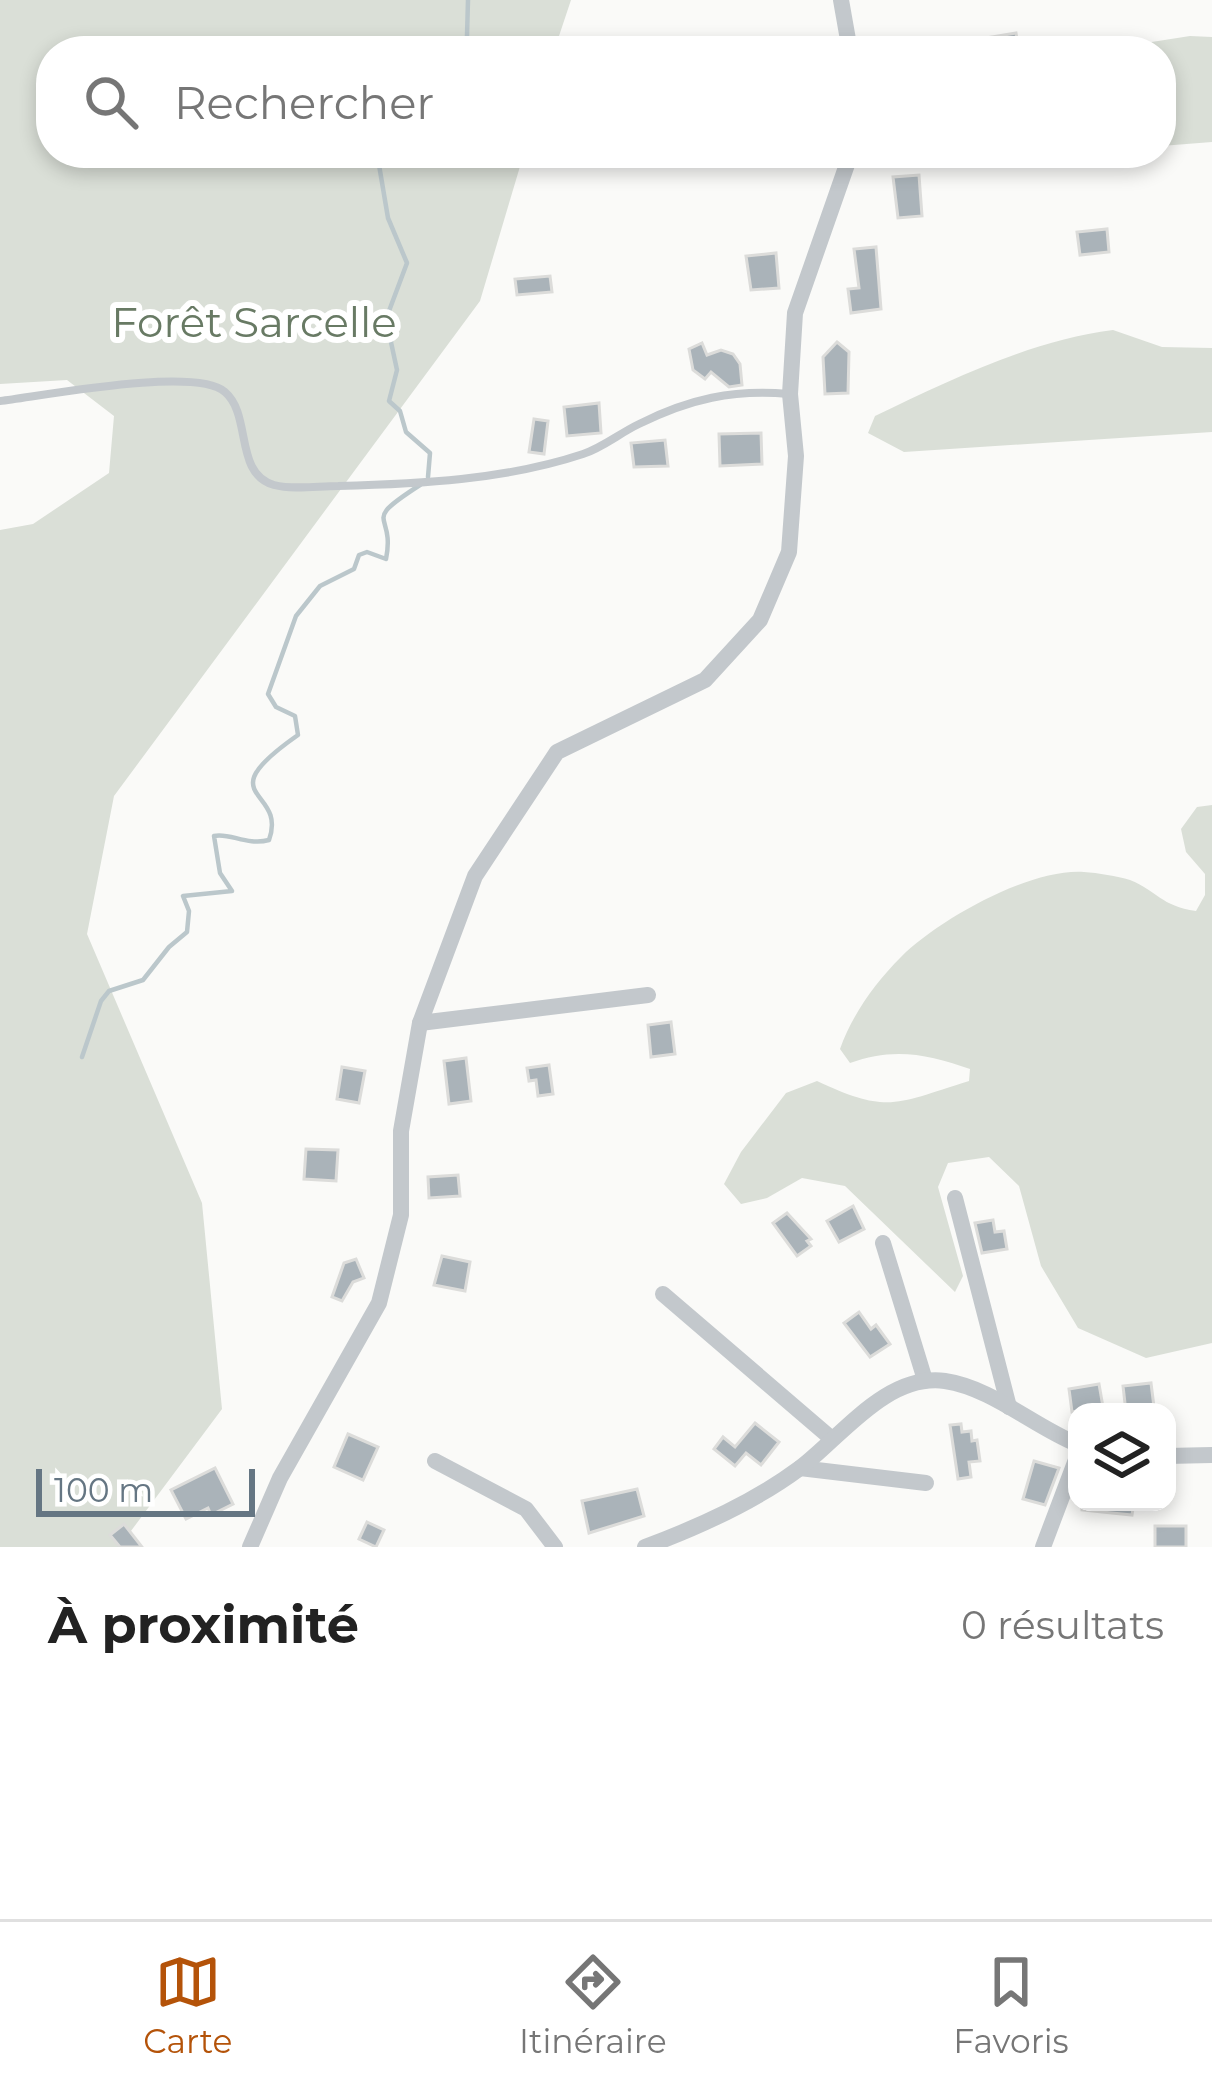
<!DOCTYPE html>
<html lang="fr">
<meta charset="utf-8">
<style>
:root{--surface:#fff;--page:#f2f2f2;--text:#222;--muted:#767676;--line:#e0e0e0;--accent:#b45309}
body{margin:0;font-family:Montserrat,sans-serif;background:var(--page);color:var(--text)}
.controls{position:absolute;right:36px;bottom:36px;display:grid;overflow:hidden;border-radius:24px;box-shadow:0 6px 18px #0003}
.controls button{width:108px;height:108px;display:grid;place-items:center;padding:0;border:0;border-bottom:3px solid var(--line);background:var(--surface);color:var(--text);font:60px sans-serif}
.scale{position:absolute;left:36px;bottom:30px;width:219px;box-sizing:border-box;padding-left:12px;border:6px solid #657683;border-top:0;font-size:33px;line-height:42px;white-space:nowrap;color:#657683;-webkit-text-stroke:9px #fff;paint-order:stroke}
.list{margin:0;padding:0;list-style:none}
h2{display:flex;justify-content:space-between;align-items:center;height:156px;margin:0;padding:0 48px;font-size:51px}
h2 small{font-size:39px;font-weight:400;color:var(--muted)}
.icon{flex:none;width:66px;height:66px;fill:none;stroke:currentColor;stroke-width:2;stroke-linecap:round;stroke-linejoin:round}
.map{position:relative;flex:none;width:1212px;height:1547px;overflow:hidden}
.search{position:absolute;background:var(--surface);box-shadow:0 6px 18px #0003;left:36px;right:36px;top:36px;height:132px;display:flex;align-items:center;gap:30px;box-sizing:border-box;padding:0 42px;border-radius:48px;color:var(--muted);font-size:45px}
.sheet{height:372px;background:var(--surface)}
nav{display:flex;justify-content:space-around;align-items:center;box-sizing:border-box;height:168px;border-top:3px solid var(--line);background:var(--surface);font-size:33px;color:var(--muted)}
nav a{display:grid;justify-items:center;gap:6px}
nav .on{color:var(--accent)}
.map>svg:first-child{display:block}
</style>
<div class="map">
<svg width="1212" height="1547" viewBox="0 0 1212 1547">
<rect width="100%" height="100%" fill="#fafaf8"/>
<g fill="#dadfd7">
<polygon points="0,0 571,0 554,51 51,51 51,153 524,153 480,301 114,796 87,934 202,1203 222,1409 119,1547 0,1547 0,530 33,524 109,473 114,416 67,380 0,384"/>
<polygon points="1190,36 1212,37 1212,142 1161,146 1161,51 1094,51"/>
<path d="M1113,330L1162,347L1212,348V432L904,452L868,433L875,416C950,380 1029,341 1113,330Z"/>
<path d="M1212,805V1343L1146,1358L1078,1328L1041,1266L1019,1186L989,1157L948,1163L938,1187L963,1276L955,1292L845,1186L802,1178L767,1198L741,1204L724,1184L741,1152L786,1093L817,1081C889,1115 897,1103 969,1081L970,1069C929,1054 892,1047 850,1063L840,1049C852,1015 875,983 901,957C938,920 1030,868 1084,872C1098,873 1117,876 1130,880C1157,891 1161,906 1196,911L1205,895V874L1186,852L1181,829L1197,807Z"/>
</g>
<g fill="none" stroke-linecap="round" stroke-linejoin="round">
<g stroke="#bbc7cb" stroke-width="4.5">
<polyline points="461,51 467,36 468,0"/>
<polyline points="377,153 388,218 407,263 386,319 397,370 389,401 400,411 406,432 430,453 428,477"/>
<path d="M82,1057L101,1001L109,991L143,980L169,947L187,932L189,911L183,896L232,891L220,873L214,836C229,832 247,846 269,840C288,787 205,800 298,735L295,716L276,707L268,694L296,616L320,586L354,569L359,555L367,552L386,559C396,510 358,525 420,485"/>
</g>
</g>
<g fill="#aab3b9" stroke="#dcdcda" stroke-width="3">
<polygon points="1016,33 1019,51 988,51 986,38"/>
<polygon points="919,175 922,216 898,218 893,177"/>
<polygon points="1107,229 1109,252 1080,255 1077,232"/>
<polygon points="876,247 881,309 851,313 848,289 859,288 854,249"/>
<polygon points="776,253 779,288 751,290 746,256"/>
<polygon points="550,276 552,292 517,295 515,279"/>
<polygon points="837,342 849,352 848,393 825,394 823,357"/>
<polygon points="702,343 707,355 721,350 733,354 740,364 742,385 729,387 711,372 705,379 693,370 689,349"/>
<polygon points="599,403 601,433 567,436 564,407"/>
<polygon points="534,419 548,421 544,454 529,452"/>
<polygon points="761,433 762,464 720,466 719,434"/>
<polygon points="665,440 668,466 634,467 631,443"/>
<polygon points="671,1022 675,1054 651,1057 648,1025"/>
<polygon points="466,1058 471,1101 449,1104 444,1061"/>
<polygon points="549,1065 553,1094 538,1096 536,1080 529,1081 527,1068"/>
<polygon points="342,1067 365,1071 359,1103 337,1099"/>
<polygon points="306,1149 338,1150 336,1181 304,1179"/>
<polygon points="458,1175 460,1196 429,1198 428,1177"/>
<polygon points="853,1206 864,1229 839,1242 827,1221"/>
<polygon points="787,1213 811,1239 807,1241 811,1246 797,1256 773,1223"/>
<polygon points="993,1220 995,1232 1004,1231 1007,1249 982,1253 975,1223"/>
<polygon points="442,1256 470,1262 465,1291 434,1285"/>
<polygon points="356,1259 364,1278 353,1282 342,1301 332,1297 344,1263"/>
<polygon points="859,1312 871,1329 876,1325 890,1344 870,1357 844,1323"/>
<polygon points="1151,1383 1154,1407 1145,1408 1146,1412 1126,1412 1123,1386"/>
<polygon points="1099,1384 1103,1407 1072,1412 1069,1389"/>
<polygon points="755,1423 779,1442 761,1465 746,1453 735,1466 714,1449 723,1437 735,1447"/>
<polygon points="961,1424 962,1432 971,1431 972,1441 977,1440 980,1461 969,1462 971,1477 958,1479 950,1425"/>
<polygon points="348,1434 378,1447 363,1480 334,1467"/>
<polygon points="1034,1461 1059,1468 1045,1505 1023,1499"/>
<polygon points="215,1468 233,1504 211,1515 208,1508 186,1519 171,1490"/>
<polygon points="637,1489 644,1516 589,1533 582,1501"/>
<polygon points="1082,1502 1134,1502 1132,1515 1082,1510"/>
<polygon points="367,1522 384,1530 376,1547 359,1539"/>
<polygon points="124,1524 131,1533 142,1547 120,1547 110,1535"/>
<rect x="1155" y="1526" width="31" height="21"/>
</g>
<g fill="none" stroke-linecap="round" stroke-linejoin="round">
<path stroke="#c3c8cc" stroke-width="8" d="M0,401C42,396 196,366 225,392C252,415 234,474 274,485C293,490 318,486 338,486C418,484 505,480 583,454C602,448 620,433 639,424C689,399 733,389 789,394"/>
<g stroke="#c3c8cc" stroke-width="16">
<polyline points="841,0 850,51"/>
<polyline points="420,1023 648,995"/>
<polyline points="955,1198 1009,1407"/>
<polyline points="883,1243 925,1380"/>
<polyline points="663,1294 832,1439"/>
<polyline points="1167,1456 1212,1455"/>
<polyline points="435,1461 526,1509 555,1547"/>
<polyline points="800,1468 926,1483"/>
<polyline points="250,1547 280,1478 379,1303 401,1215 401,1131 420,1023 475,876 557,752 705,680 760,620 789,552 796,456 790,394 795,313 851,153"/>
<path d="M645,1547C699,1527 753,1503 800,1468C841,1437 887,1373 945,1381C992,1388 1033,1426 1077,1444"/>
<polyline points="1043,1547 1077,1457"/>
</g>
</g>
<g text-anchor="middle" stroke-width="12" stroke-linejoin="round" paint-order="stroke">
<g font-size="42" fill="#687a64" stroke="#fff">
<text x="254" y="337">Forêt Sarcelle</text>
</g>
</g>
</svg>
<div class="controls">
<button><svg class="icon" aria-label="layers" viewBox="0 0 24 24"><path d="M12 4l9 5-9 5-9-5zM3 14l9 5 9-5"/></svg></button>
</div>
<div class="scale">100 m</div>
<div class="search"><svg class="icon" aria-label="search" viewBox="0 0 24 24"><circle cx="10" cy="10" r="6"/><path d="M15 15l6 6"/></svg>Rechercher</div>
</div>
<section class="sheet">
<h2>À proximité<small>0 résultats</small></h2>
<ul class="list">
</ul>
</section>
<nav>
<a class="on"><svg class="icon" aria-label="map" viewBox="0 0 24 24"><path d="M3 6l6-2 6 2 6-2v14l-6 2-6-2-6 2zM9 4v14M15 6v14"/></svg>Carte</a>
<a><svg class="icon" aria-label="directions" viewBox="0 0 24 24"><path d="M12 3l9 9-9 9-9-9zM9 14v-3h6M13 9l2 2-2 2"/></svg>Itinéraire</a>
<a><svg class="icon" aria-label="saved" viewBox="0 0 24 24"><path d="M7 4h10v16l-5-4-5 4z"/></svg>Favoris</a>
</nav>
